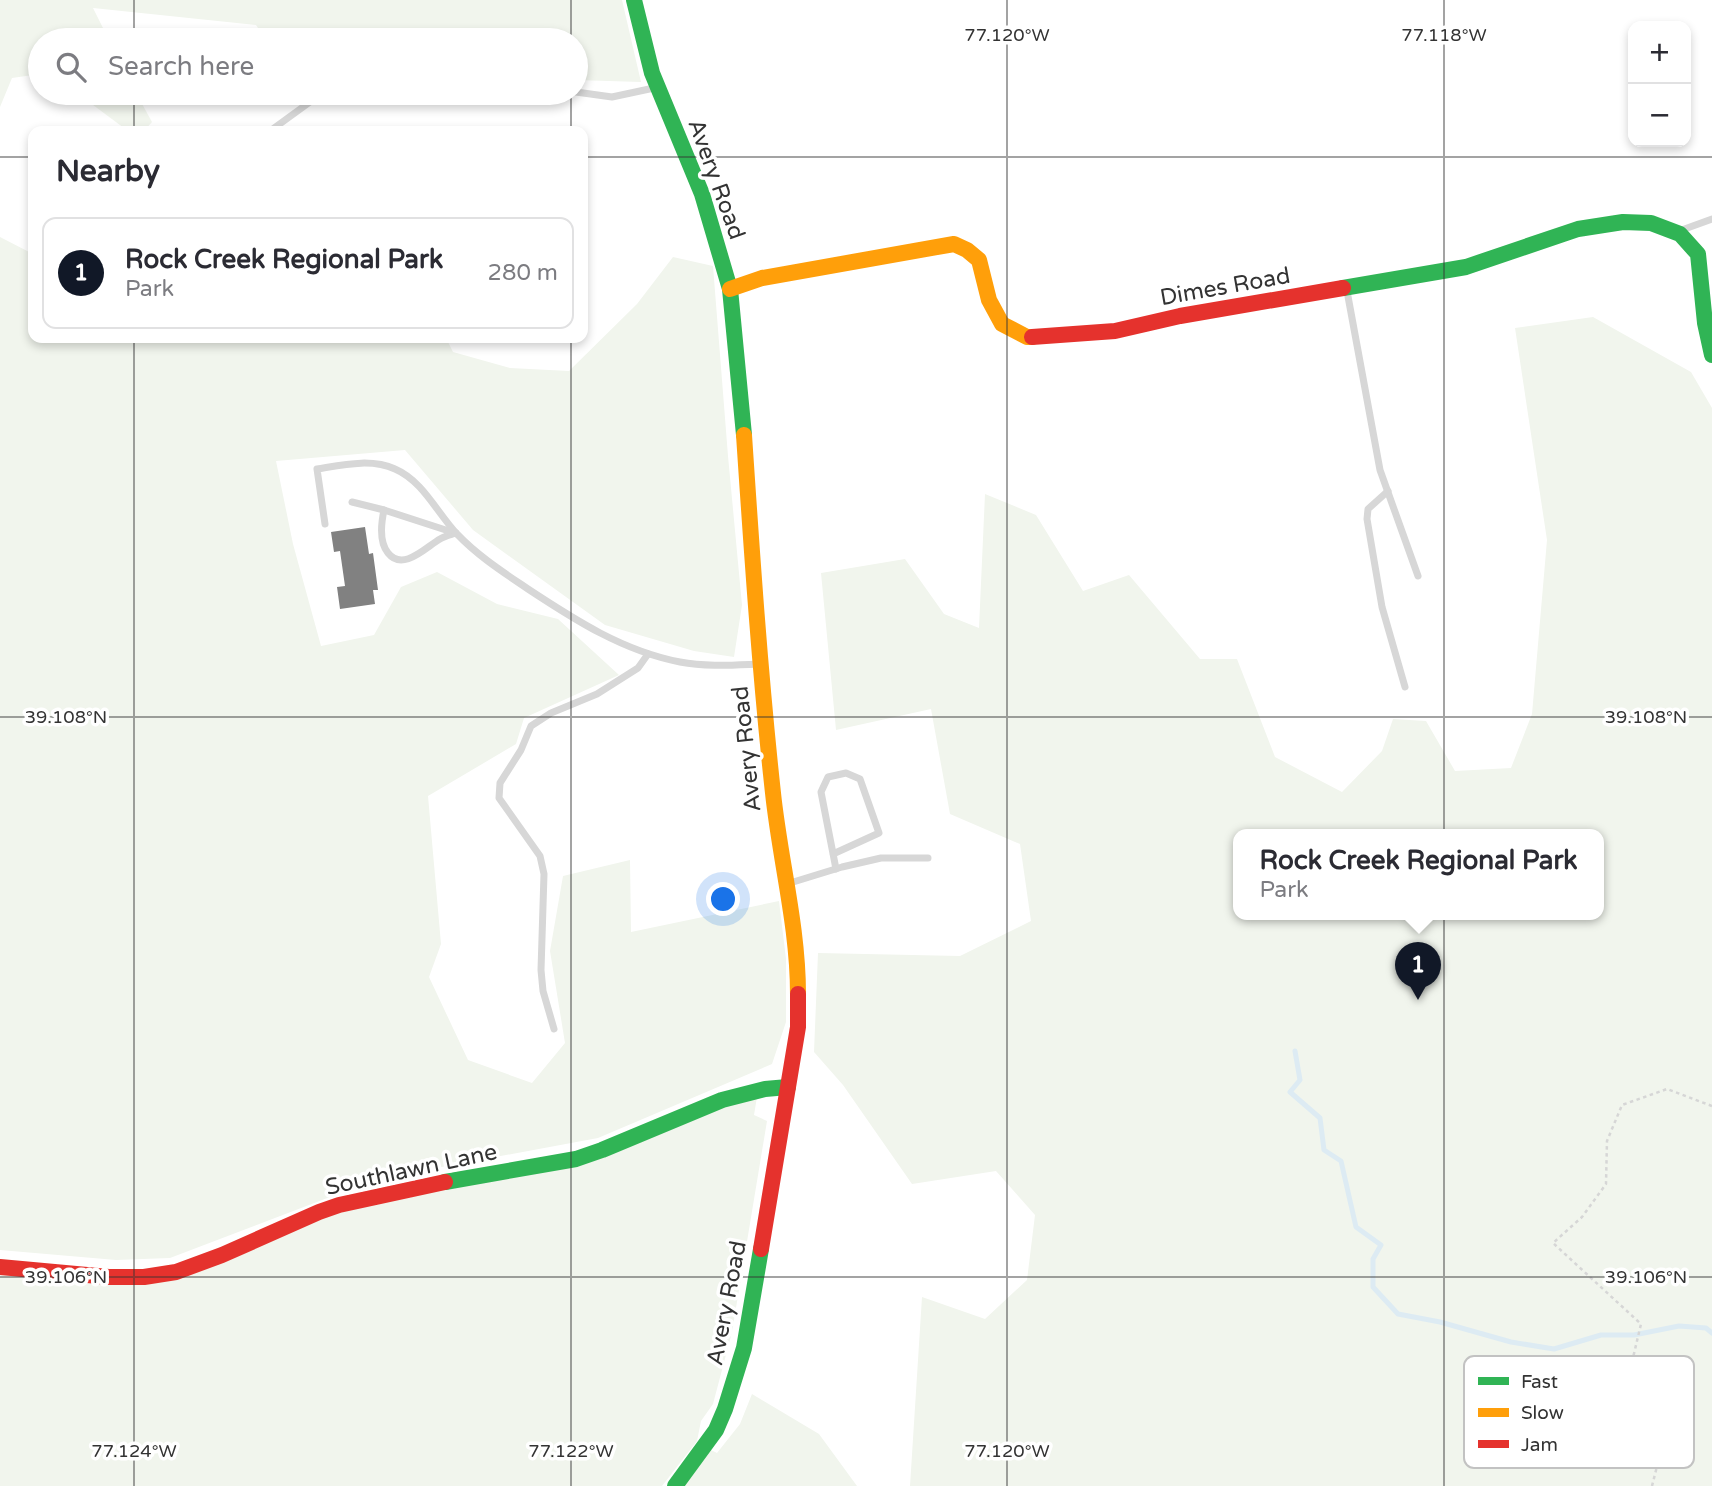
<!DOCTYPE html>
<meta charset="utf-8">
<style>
:root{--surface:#fff;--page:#f7f7f7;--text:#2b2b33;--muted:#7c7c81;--line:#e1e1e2;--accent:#111827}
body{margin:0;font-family:"Varela Round",sans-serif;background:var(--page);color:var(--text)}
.controls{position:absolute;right:21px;top:21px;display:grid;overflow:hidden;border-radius:14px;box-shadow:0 4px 10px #0003}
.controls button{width:63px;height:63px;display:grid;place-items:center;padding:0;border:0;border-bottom:2px solid var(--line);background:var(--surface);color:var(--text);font:35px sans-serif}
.you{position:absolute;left:724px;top:900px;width:24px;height:24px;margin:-18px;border:5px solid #fff;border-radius:50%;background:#1a73e8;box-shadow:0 0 0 10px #1a73e833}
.badge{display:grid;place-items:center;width:46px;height:46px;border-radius:50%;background:var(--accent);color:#fff;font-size:23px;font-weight:700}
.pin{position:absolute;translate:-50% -58px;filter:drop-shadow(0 2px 4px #0008)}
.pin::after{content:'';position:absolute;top:37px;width:24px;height:21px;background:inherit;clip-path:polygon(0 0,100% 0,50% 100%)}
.popup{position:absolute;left:1233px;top:829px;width:371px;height:91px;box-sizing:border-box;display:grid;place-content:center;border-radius:14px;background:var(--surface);filter:drop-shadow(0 2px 5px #0005);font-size:23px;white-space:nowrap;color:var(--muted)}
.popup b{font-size:26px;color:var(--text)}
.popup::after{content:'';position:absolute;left:50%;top:100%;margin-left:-14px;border:14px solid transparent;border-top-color:var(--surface)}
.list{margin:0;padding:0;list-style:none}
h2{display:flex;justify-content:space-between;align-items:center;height:91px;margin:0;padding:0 28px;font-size:30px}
h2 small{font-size:23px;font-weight:400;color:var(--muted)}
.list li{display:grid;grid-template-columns:46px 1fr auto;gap:21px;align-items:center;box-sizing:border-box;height:112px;margin:0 14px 14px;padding:0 14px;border:2px solid var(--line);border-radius:14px}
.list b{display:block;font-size:26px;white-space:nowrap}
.list p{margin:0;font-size:23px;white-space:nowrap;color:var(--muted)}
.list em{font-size:23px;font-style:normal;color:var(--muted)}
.icon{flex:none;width:38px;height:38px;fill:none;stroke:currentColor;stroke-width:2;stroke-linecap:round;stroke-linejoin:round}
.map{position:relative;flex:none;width:1712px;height:1486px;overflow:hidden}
.search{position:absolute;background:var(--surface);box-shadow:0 4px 10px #0003;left:28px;top:28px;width:560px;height:77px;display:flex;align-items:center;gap:18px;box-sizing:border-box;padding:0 24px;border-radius:38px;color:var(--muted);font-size:26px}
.panel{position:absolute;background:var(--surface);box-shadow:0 4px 10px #0003;left:28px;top:126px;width:560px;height:217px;border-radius:14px}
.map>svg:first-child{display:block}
</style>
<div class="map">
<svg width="1712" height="1486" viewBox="0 0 1712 1486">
<rect width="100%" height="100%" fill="#fff"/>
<g fill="#f1f5ed" fill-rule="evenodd">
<polygon points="0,0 622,0 641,82 576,80 576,40 266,40 256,25 93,8 109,40 40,40 40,74 12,78 0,107"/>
<polygon points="77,93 136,93 152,122 144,131 128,131"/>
<polygon points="0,237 33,254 33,338 446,338 453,352 510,368 569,371 637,304 673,257 713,266 728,456 742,605 734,657 694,651 605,625 473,530 405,450 276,461 293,544 321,646 374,635 401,587 437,572 497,604 558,619 619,675 524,718 516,744 428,796 441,944 429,977 468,1060 532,1083 565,1043 550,951 563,876 630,860 631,932 779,901 786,959 786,1022 772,1064 598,1138 377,1179 170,1258 116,1260 0,1250"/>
<path d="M1593,317L1691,372L1712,408V1486H910L922,1297L985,1319L1027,1280L1035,1215L996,1171L912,1184L843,1085L814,1052L818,953L960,956L1031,921L1020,844L950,814L931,709L836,730L821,573L905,559L944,614L979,628L985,494L1036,515L1083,591L1129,575L1200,659H1237L1275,757L1342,792L1382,751L1393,719L1426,721L1455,771L1511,768L1532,714L1547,540L1515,328ZM1238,834H1598V914H1238Z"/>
<polygon points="757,1097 754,1115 767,1121 732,1332 713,1404 701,1421 697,1441 662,1486 0,1486 0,1273 123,1284 352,1207 468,1185"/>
<polygon points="752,1394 819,1434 857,1486 681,1486 709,1449 717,1453 740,1424"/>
</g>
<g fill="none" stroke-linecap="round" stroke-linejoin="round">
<polyline stroke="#ddebf3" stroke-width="5" points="1295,1051 1300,1080 1290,1092 1320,1118 1324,1150 1341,1161 1356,1227 1381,1245 1373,1259 1373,1287 1398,1314 1440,1322 1511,1342 1554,1349 1601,1335 1634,1335 1679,1326 1706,1328 1712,1333"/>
</g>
<polygon fill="#818181" points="365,527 369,554 373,553 378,590 373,590 375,604 340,609 337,587 345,586 340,551 334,552 331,532"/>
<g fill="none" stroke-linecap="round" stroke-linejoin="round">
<polyline stroke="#d6d6d6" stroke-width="2.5" stroke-dasharray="3.5 3.5" stroke-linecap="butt" points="1652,1486 1667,1427 1628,1379 1641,1324 1553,1243 1582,1217 1606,1184 1607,1141 1622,1105 1667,1089 1712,1106"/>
<g stroke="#d7d7d7" stroke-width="7">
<polyline points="576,92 612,97 654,88"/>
<polyline points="270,131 314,99 328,93"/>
<polyline points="1679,231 1712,219"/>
<polyline points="1347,291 1380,470 1418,576"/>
<polyline points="1388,491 1368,509 1367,519 1382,607 1405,687"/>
<path d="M352,502L384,510C381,524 379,542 388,553C403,572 426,547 440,539C445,536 450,535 456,533"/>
<polyline points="384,510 455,533"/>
<path d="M325,524L317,469C342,465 371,458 395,469C423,481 437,513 457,534C478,556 503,572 528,589C575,620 623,651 680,662C706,667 733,665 759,664"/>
<polyline points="833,854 879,833 860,779 846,773 828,777 821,792 836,869"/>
<polyline points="790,883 842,867 881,858 928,858"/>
<polyline points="554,1029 543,991 541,970 544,874 540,856 499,798 500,783 521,750 531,726 551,713 597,694 638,668 648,654"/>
</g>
<g stroke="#30b455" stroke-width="16">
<polyline points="634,0 652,73 702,194 730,289 744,435"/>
<polyline points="1343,288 1466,267 1578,229 1623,222 1651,223 1680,234 1698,254 1705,323 1712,355"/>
<polyline points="445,1182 576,1159 602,1150 722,1100 765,1089 788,1087"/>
<polyline points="675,1486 716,1430 725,1409 744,1348 761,1249"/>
</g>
<g stroke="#ff9f0a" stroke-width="16">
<polyline points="730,289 762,278 954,244 967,250 979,260 989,300 1002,324 1027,337 1032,337"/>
<path d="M744,435C752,555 760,674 773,793C780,860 798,926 798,994"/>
</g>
<g stroke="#e5322d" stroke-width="16">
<polyline points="1032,337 1115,331 1180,316 1343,288"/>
<polyline points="761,1249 798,1027 798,994"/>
<polyline points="0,1267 109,1277 144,1277 176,1272 222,1255 319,1212 339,1205 445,1182"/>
</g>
</g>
<path fill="none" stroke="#333" stroke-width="2" stroke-opacity="0.45" d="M134,0V40M571,0V40M1007,0V1486M1444,0V1486M134,93V131M571,93V131M0,157H33M583,157H1712M134,338V1486M571,338V1486M0,717H1712M0,1277H1712"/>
<g text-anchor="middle" stroke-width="7" stroke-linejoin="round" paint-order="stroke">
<g font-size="23" fill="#333" stroke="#fff">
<text transform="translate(717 179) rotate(70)" y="8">Avery Road</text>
<text transform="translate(1225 286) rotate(-10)" y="8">Dimes Road</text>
<text transform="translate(746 749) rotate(-96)" y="8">Avery Road</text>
<text transform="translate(411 1169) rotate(-12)" y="8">Southlawn Lane</text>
<text transform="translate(726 1303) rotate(-79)" y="8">Avery Road</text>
</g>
</g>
<rect x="1464" y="1356" width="230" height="112" rx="10" fill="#fff" stroke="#c2c2c2" stroke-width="2"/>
<rect x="1478" y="1377" width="31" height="8" fill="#30b455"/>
<rect x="1478" y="1408" width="31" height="9" fill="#ff9f0a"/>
<rect x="1478" y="1440" width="31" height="8" fill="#e5322d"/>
<g font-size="19" fill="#333">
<text x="1521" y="1388">Fast</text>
<text x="1521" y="1419">Slow</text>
<text x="1521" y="1451">Jam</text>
</g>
<g font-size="18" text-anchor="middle" fill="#333" stroke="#fff" stroke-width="7" stroke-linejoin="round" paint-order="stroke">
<text x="1007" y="41">77.120°W</text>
<text x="1444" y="41">77.118°W</text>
<text x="66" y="723">39.108°N</text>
<text x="1646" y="723">39.108°N</text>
<text x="66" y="1283">39.106°N</text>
<text x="1646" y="1283">39.106°N</text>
<text x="134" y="1457">77.124°W</text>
<text x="571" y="1457">77.122°W</text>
<text x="1007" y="1457">77.120°W</text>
</g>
</svg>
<div class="controls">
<button>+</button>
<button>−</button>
</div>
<div class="you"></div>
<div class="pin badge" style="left:1418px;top:1000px">1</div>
<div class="popup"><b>Rock Creek Regional Park</b>Park</div>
<div class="search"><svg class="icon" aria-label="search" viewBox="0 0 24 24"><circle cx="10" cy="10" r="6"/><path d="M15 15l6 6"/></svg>Search here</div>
<section class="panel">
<h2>Nearby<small></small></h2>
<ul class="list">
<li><span class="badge">1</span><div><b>Rock Creek Regional Park</b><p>Park</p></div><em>280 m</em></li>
</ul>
</section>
</div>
